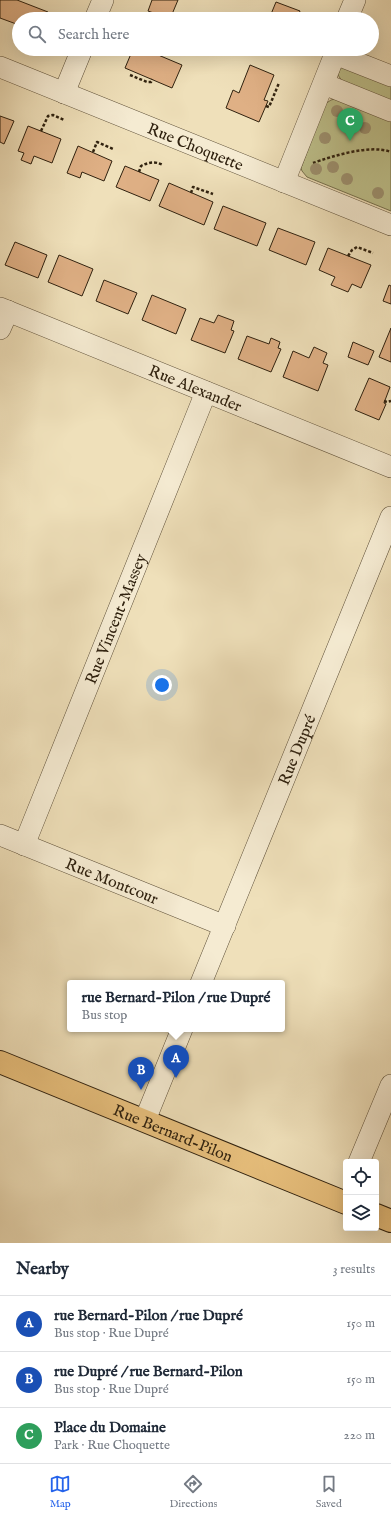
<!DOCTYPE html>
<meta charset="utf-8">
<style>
:root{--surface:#fff;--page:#f6f6f7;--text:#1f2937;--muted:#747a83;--line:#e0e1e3;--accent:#2563eb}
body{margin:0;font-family:"IM FELL English",serif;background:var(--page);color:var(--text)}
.controls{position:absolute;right:12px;bottom:12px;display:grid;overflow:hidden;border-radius:4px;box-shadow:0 4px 16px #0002}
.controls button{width:36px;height:36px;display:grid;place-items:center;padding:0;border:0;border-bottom:1px solid var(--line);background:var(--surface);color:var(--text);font:20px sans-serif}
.you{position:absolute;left:162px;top:685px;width:14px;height:14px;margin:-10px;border:3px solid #fff;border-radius:50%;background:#1a73e8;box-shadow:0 0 0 6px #1a73e833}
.badge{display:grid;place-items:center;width:26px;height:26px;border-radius:50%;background:var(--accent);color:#fff;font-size:13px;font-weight:700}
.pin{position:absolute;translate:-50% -33px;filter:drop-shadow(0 1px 2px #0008)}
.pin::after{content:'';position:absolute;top:21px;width:14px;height:12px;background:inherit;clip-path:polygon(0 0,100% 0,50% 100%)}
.popup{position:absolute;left:67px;top:980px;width:218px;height:52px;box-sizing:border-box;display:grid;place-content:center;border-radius:4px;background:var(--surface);filter:drop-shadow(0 1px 3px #0005);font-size:13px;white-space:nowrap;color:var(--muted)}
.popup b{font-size:15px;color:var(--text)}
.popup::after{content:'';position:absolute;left:50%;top:100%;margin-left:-8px;border:8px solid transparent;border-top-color:var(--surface)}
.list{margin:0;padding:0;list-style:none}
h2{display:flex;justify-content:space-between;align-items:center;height:52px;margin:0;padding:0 16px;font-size:17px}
h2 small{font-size:13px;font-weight:400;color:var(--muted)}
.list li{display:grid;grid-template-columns:26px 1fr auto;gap:12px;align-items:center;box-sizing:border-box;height:56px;padding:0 16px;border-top:1px solid var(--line)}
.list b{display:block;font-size:15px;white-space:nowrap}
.list p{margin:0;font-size:13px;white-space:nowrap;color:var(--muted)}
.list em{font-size:13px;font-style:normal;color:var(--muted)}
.icon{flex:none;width:22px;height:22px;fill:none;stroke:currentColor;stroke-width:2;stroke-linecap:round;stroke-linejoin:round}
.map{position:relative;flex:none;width:391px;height:1243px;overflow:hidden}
.search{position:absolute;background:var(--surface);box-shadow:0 4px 16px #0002;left:12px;right:12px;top:12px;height:44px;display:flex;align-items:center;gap:10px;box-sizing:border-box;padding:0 14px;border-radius:22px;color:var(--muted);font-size:15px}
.sheet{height:220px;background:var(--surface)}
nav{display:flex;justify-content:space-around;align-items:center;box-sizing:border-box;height:56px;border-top:1px solid var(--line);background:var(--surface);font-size:11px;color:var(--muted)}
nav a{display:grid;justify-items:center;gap:2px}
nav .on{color:var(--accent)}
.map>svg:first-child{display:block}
</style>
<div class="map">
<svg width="391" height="1243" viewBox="0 0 391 1243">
<rect width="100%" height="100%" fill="#efe0ba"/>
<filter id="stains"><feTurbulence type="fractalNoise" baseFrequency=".005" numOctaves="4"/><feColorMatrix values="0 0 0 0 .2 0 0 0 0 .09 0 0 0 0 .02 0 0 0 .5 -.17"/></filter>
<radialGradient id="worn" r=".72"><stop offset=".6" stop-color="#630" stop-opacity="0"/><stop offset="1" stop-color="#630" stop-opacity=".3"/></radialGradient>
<g fill="#bec18c" stroke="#76714e">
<polygon points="341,66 391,82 391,101 342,81 338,75"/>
<polygon points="335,99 391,121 391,211 307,177 302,171 301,168 325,104 331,100"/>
</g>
<g fill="#dfb085" stroke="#2f210f">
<polygon points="0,0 17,0 48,12 45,19 19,19 19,25 0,18"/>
<polygon points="152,0 178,0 170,19 148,11"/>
<polygon points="276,2 300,11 297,19 269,19"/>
<polygon points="133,49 144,49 182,65 172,88 125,68"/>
<polygon points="250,65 274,75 264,100 268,101 259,122 226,108 233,90 239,93"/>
<polygon points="0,116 14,121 4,144 0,142"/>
<polygon points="28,126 61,139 52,163 34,156 31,164 21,160 24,153 18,151"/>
<polygon points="78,146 112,161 104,181 82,172 80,178 67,173"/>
<polygon points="125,166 159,180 150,201 116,187"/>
<polygon points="169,183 213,202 204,225 159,206"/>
<polygon points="223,206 266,223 257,246 214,229"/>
<polygon points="278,228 315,242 306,265 269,250"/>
<polygon points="15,242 47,255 38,278 5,265"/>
<polygon points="328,248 371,265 361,288 352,284 348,292 331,285 335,277 319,270"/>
<polygon points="59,255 93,269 82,296 48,282"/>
<polygon points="104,280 137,293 128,314 96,301"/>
<polygon points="389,285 391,286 391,304 383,301"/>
<polygon points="152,295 186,309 176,334 142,320"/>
<polygon points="218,315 234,321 231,330 234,331 225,353 191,340 200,318 214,323"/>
<polygon points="391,328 391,362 379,357"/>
<polygon points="247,336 269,344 271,338 280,342 278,348 281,349 271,372 238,359"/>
<polygon points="353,342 374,351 368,365 348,357"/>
<polygon points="314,347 327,353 323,363 328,365 318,391 283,377 293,351 309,358"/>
<polygon points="369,378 390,387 384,403 386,404 379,420 355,410"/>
</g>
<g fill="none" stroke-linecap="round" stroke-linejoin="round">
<g stroke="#5f513a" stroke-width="22">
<g id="minor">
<polyline points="95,19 103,0"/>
<polyline points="347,19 355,0"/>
<polyline points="335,54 391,76"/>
<path id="s1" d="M0,67L391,225"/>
<polyline points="324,84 391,111"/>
<polyline points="64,93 82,49"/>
<polyline points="284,182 337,49"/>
<path id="s2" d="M0,308L391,467"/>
<polyline points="0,329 8,311"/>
<path id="s3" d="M0,835L225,926"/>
<path id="s4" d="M24,845L206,392"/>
<path id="s5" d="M201,983L391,517"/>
<polyline points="145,1120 182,1029"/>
<polyline points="359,1162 391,1085"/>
</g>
</g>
<g stroke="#2f210f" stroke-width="24">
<g id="major">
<path id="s6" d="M0,1062L346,1203"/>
<polyline points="376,1215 391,1221"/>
</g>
</g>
<g stroke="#2f210f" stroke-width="2.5" stroke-dasharray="3 2" stroke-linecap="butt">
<polyline points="130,75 147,82 151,82 152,79"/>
<polyline points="266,106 269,107 279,83"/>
<polyline points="41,131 48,116 53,115 64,120"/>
<polyline points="93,152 97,142 113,149"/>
<path d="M313,163C333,156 370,144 391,152"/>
<path d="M139,172L141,166C149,162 155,161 163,165"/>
<polyline points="191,193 193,187 213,194"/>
<polyline points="348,256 352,250 357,247 373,253"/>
<polyline points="384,401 387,402 391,401"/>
</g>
<use href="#minor" stroke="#f5ebd2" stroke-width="21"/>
<use href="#major" stroke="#e8c07d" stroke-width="22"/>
</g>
<g fill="#9d9170">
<circle cx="337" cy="111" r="6"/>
<circle cx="365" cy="128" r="6"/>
<circle cx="325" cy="138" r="6"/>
<circle cx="333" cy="167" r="6"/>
<circle cx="316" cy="169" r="6"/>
<circle cx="347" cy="179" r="6"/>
<circle cx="378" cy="193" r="6"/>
</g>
<g text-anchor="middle" stroke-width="4" stroke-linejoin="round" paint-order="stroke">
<g font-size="16" fill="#2f210f" stroke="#f5ebd2">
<text dy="6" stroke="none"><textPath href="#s1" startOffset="211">Rue Choquette</textPath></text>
<text dy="6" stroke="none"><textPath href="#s2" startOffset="211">Rue Alexander</textPath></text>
<text dy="6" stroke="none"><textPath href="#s4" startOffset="244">Rue Vincent-Massey</textPath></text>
<text dy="6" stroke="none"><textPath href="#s5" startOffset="252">Rue Dupré</textPath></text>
<text dy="6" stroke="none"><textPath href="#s3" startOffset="121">Rue Montcour</textPath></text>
<text dy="6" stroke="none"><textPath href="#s6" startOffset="187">Rue Bernard-Pilon</textPath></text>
</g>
</g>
<rect width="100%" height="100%" filter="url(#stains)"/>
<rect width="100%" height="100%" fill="url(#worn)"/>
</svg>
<div class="controls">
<button><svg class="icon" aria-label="locate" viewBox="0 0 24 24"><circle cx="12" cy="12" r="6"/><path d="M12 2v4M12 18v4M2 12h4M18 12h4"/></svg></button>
<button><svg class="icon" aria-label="layers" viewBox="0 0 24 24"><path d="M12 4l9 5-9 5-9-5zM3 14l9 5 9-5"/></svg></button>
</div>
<div class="you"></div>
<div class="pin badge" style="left:176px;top:1078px;background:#1a4fb4">A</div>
<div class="popup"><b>rue Bernard-Pilon / rue Dupré</b>Bus stop</div>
<div class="pin badge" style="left:141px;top:1090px;background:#1a4fb4">B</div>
<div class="pin badge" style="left:350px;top:141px;background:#2e9e5b">C</div>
<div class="search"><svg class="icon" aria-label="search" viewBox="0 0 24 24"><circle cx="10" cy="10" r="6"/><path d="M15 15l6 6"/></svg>Search here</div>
</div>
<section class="sheet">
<h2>Nearby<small>3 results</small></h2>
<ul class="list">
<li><span class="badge" style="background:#1a4fb4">A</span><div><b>rue Bernard-Pilon / rue Dupré</b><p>Bus stop · Rue Dupré</p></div><em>150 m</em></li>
<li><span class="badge" style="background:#1a4fb4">B</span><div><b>rue Dupré / rue Bernard-Pilon</b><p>Bus stop · Rue Dupré</p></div><em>150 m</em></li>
<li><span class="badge" style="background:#2e9e5b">C</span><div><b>Place du Domaine</b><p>Park · Rue Choquette</p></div><em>220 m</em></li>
</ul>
</section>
<nav>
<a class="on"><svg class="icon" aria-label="map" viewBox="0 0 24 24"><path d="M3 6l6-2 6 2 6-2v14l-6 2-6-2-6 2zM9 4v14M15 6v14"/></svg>Map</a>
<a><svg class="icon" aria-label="directions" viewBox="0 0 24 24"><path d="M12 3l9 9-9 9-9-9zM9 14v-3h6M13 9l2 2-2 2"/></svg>Directions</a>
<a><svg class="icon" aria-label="saved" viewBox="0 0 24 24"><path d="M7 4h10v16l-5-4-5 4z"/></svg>Saved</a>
</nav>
